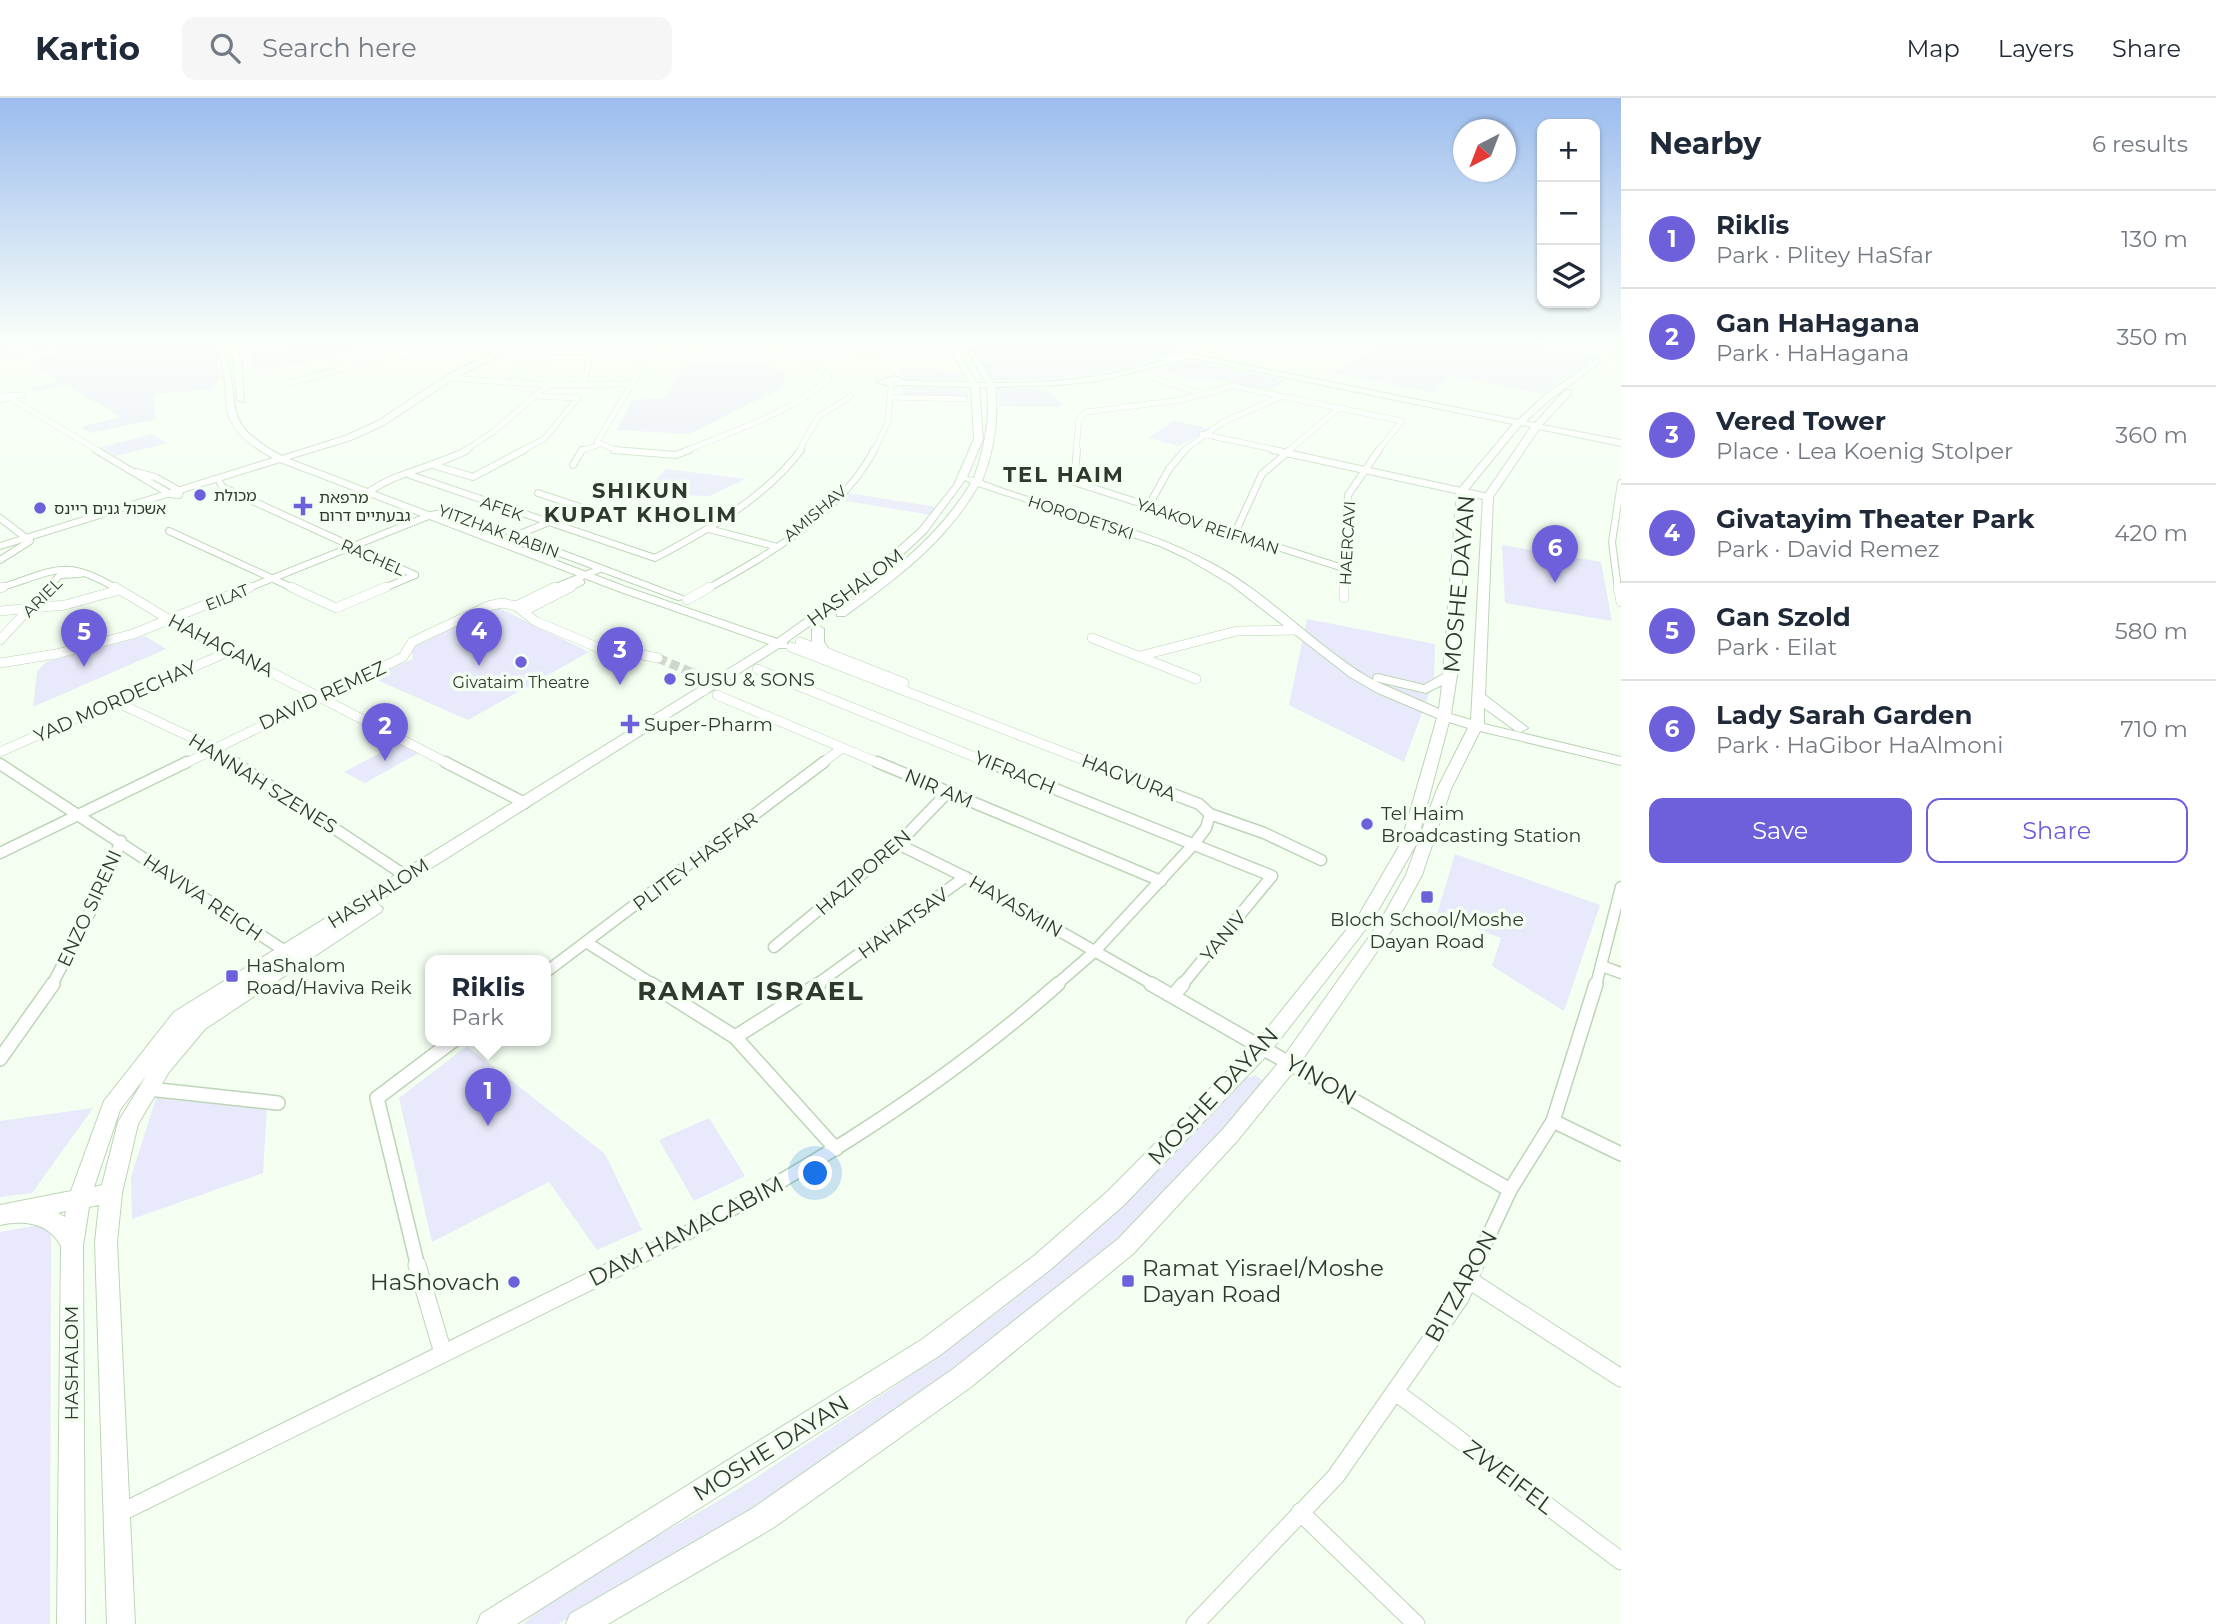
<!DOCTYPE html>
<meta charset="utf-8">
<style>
:root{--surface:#fff;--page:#f6f6f7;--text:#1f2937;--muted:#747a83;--line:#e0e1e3;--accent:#6d60da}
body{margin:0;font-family:Montserrat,"Noto Sans Hebrew",sans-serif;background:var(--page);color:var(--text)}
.controls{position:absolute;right:21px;top:21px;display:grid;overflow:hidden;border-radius:14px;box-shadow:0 2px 5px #0004}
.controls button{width:63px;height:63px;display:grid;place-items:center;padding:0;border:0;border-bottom:2px solid var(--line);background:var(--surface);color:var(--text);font:35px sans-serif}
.compass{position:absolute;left:1453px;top:21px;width:63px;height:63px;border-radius:50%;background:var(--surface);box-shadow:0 2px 5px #0004;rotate:222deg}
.you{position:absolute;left:816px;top:1076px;width:24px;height:24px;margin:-18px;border:5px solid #fff;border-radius:50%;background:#1a73e8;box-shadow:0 0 0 10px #1a73e833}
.badge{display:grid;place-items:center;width:46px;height:46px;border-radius:50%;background:var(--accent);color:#fff;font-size:23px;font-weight:700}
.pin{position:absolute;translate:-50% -58px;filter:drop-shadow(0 2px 4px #0008)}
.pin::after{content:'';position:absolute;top:37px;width:24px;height:21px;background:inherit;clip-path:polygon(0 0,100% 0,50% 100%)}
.popup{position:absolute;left:425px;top:857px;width:126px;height:91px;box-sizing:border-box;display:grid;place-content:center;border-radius:14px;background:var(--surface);filter:drop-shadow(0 2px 5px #0005);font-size:23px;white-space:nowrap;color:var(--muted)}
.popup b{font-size:26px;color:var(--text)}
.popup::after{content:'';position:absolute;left:50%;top:100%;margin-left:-14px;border:14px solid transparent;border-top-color:var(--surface)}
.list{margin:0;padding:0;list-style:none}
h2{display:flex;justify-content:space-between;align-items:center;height:91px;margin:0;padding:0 28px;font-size:30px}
h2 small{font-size:23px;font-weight:400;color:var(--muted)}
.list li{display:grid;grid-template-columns:46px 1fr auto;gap:21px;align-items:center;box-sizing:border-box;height:98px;padding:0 28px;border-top:2px solid var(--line)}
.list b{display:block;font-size:26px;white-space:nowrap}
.list p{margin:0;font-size:23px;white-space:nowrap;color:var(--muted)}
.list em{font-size:23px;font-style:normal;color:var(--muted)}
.actions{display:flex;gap:14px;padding:21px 28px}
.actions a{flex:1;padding:16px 0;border:2px solid var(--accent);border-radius:14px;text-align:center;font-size:24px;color:var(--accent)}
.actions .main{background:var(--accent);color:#fff}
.icon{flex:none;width:38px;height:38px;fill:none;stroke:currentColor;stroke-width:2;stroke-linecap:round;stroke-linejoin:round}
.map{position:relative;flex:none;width:1621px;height:1526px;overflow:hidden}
header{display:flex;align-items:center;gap:42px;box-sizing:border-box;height:98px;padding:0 35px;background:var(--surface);border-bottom:2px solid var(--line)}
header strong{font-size:33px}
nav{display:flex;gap:38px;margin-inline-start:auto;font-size:24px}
.search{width:490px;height:63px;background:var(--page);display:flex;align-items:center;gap:18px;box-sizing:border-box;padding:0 24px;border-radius:14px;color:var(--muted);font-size:26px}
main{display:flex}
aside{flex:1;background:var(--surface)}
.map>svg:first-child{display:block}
</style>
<header>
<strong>Kartio</strong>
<div class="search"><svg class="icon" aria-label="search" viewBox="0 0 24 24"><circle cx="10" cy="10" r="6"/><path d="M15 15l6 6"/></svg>Search here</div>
<nav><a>Map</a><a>Layers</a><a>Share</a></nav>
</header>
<main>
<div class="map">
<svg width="1621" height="1526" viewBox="0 0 1621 1526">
<rect width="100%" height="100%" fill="#f4fff2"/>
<g fill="#e8e9fa">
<polygon points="0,244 15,250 57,244 210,244 217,258 220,280 213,291 155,296 153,299 156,321 90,335 81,329 121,319 66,287 34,294 28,291 58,283 35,265 60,250 0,261"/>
<polygon points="306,244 381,244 293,267 254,272 251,255"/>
<path d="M960,244H1192C1129,278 1060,282 990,283Z"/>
<polygon points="1382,244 1532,244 1599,256 1542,296 1451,278 1434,289 1440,291 1435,295 1334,275"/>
<polygon points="1195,264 1286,282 1265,295 1206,279 1199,282 1161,274 1177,266"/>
<polygon points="711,265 758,266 784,273 784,289 690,336 617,332 632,302 663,300 683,269"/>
<polygon points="901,271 942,271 944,275 962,275 964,282 903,282"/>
<polygon points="902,289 956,289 969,295 968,299 902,298"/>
<path d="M997,290C1017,291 1055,284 1062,309L999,308Z"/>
<polygon points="1174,323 1212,331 1179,348 1148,340"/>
<polygon points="152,336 168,345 116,358 101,349"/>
<polygon points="666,371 746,381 709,398 682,397 684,389 650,387"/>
<polygon points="841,394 937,409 931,417 834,401"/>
<polygon points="1502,447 1601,464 1612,523 1505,505"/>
<polygon points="497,509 589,554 468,622 377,582 378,576 413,561 411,550"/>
<polygon points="1307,521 1435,546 1434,582 1404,664 1289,607"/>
<polygon points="145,538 166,551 33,609 37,574 46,564"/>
<polygon points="405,642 424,652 365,685 344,674"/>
<polygon points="1455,756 1600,807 1564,913 1492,868 1501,840 1437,816"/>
<polygon points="467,948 605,1056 642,1132 597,1152 549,1084 432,1144 399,1000"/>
<path d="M1256,977L1262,982L1259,991L1226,1030L1120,1139L944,1281L759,1410L558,1526H523C591,1467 678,1431 752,1382C854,1315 959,1250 1051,1171C1120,1112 1182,1047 1244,981Z"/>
<polygon points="157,997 267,1009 263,1075 132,1121 131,1079"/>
<polygon points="93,1010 32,1095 0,1099 0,1023"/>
<polygon points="709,1020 745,1078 694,1103 659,1042"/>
<polygon points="51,1125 50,1526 0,1526 0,1134"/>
</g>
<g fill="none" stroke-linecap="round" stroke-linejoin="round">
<polyline stroke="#cdd7cb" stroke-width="9" stroke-dasharray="9 4.5" stroke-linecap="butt" points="658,560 693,575"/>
<g stroke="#bcd5b6" stroke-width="6">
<g id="street-far5">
<polyline points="1532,244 1605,257"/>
<polyline points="868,252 872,250 869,244"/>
<path d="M643,256C689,251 805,232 829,281C788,316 734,333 685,353"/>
<polyline points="404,258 436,244"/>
<polyline points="449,280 548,287 633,286"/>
<polyline points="1157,281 1202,296"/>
<polyline points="498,283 546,259 590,259 584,286"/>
<polyline points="290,285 400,255 409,256"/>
<polyline points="0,298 22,297 0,302"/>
<polyline points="890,299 965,301"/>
<polyline points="13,302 99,353"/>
<polyline points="1202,336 1281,353"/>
<polyline points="464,353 493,334 548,287"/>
<polyline points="521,353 544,341 578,300 534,298"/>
<polyline points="581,353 598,347"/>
<polyline points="618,353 597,344 644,265 640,244"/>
<polyline points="799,353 818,319 851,298"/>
<polyline points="874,353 888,324 891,287"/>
<polyline points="1076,353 1079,321 1086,314 1181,302 1232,288 1402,323"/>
<polyline points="1183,353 1223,324 1283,298"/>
<polyline points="1288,353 1339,310"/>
<polyline points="1378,353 1402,323"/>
</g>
</g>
<g stroke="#bcd5b6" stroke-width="8">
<g id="street-far4">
<polyline points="96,352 170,396 179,397 180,393 155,379 136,374"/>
<polyline points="614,352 676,357 689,352"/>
<polyline points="1077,352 1074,384 1343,470"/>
<polyline points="1273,352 1488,399"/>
<polyline points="573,367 582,352"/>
<polyline points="436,368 473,379 524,352"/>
<path d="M410,377L655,460C708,432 765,400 801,352"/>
<polyline points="220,385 222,389 415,477"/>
<path d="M369,394C398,373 436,369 467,352"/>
<polyline points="1148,409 1169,371 1185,352"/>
<polyline points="0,420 30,443 0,462"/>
<polyline points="709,431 774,448"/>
<polyline points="169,433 295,491"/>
<polyline points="1234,437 1262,376 1290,352"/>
<polyline points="495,442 515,438 583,410 538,395"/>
<path d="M0,490C55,473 64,459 117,491"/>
<polyline points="47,491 60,477 80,476"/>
<polyline points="246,491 431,417 449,414"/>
<polyline points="382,491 415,477"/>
<polyline points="551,491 600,471"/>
<polyline points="567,491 581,484"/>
<path d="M707,491C767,457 841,416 874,352"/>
<polyline points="1344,491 1348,397 1379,352"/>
<polyline points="1618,491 1612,444 1621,385"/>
</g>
</g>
<g stroke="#bcd5b6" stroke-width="10">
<g id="street-far3">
<polyline points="115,489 170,522 449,666"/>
<polyline points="291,489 336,510 386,489"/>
<polyline points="1618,489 1621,504"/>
<polyline points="0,490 3,489"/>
<polyline points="1344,500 1344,489"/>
<polyline points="687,502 710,489"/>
<polyline points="516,508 555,489"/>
<polyline points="0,513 65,507 119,492"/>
<polyline points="524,513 571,489"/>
<polyline points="1092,540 1196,581"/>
<polyline points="0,542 49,489"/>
<polyline points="800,544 904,585"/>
<polyline points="791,549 1094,666"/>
<polyline points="1140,558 1237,533 1296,532"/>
<polyline points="0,565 56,556 133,536 250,489"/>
<polyline points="757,571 992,666"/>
<polyline points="693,575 705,582 704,593"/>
<polyline points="717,597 881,666"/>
<polyline points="114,603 212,649 237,666"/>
<polyline points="0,654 230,553"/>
<polyline points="184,666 403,559 412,544 488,508 502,505 516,508 535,523 618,558 638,556 658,560"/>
<polyline points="821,666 842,650"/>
</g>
</g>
<g stroke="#bcd5b6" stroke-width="13">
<g id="street-far2">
<polyline points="234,664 406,778"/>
<polyline points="445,664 525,705"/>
<polyline points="877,664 1161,783"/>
<polyline points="988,664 1272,778 1182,887"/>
<polyline points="1089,664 1199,706 1210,716 1264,735 1321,762"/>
<polyline points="0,666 285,853"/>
<polyline points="898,746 965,779 1154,887"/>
<polyline points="0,755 187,664"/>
<polyline points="586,844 654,887"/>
<polyline points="774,849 898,746 948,694"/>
<polyline points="1602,868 1621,875"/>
<polyline points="546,874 824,664"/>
<polyline points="52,887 90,814 121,743"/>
<polyline points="816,887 965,779"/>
<polyline points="1056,887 1094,854 1194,746 1206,730 1210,716"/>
<polyline points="1596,887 1621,789"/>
</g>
</g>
<g stroke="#bcd5b6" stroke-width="16">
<g id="street-far1">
<polyline points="651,886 735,939 836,1051"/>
<polyline points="1151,886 1510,1092"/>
<polyline points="1173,898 1183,886"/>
<polyline points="735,939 819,886"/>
<polyline points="0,961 53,886"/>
<polyline points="149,991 278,1005"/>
<polyline points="1553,1023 1621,1056"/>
<polyline points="418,1169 377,1000 454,942"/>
<path d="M620,1169C776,1092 927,1002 1058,886"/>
<polyline points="1474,1169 1510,1092 1553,1023 1596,886"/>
</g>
</g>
<g stroke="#bcd5b6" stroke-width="19">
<g id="street">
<polyline points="417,1167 443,1255"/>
<polyline points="1469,1182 1621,1280"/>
<polyline points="1397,1295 1621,1463"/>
<polyline points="1300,1414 1416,1526"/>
<polyline points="118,1416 623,1167"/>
<polyline points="1195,1526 1336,1378 1460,1200 1475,1167"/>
</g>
</g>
<g stroke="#bcd5b6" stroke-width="2">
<g id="secondary">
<path d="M213,244H220L225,254C243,312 218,323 282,358L345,338L378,323L446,278L513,244H522L452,282L384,327L351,342L289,361L626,489L777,541L873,472L919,431L954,387L974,341L971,289L900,287L892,289L876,284L894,278L905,283L969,284L946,244H953L976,285H986L968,254H974L994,285C1053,285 1109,280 1165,262H1157V258L1178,257L1205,244H1214L1191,256L1518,322L1546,296L1621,244V249L1552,300L1526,323L1535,325L1565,292H1571V296L1542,327L1621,342V348L1539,331L1493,399L1485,597L1528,630L1521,634L1516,633L1484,610V626L1621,659V667L1480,633L1451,691L1422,777L1392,832L1298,968L1238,1042L1134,1155L971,1289L773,1430L608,1526H566L570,1516L753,1410L953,1271L1118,1141L1224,1030L1284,958L1379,825L1406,777L1437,691L1468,630L1449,624L1417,745L1372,823L1271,953L1124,1107L1051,1171L939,1258L517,1526H477L481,1516L921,1242L1035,1157L1108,1093L1257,943L1360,815L1401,745L1437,620L1378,595L1350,579L1230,486L1186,460L1160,448L978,388C946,444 896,481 845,518H837V514C888,477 938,440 971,385L965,382L926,435L881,477L787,544V550H779L376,805L383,810L381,814L205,931L169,974L138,1026L122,1095L117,1144L135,1526H107L95,1144L99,1107L89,1109L83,1148L85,1526H57L61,1148C48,1124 24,1122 0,1127V1107L71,1093L104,1003L174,914L769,546L618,493L280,364L0,451V445L273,360C200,321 242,298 213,244ZM1191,260L1513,326L1457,393L1443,576L1424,587L1378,576L1374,577L1373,582C1316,549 1271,497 1213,466C1140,426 1058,413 982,383C994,353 999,321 995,289L1059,287L1099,283ZM979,289H987C991,321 984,350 974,380L967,379L983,341ZM1521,327L1531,329L1483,399L1471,622L1451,616L1457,577L1467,393ZM1375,583L1426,595L1442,587L1439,611ZM146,978L118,1024L102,1087L94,1089L120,1012ZM66,1113L65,1119L58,1115Z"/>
<polygon points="224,244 231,244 241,259 244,304 237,302 233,259"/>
<polygon points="563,244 605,244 602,246"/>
<polygon points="831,244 841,244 878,254 859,256"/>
<polygon points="532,444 540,444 688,500 678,502 532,448"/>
<polygon points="818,527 824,531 824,544 830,553 828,556 820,556 812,544 812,531"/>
</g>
</g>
<use href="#street-far5" stroke="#fff" stroke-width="5"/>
<use href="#street-far4" stroke="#fff" stroke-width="6"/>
<use href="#street-far3" stroke="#fff" stroke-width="9"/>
<use href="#street-far2" stroke="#fff" stroke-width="10"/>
<use href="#street-far1" stroke="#fff" stroke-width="13"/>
<use href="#street" stroke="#fff" stroke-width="17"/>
<use href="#secondary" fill="#fff" fill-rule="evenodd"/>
</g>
<linearGradient id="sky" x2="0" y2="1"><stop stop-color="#9bbcee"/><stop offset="0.53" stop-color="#fafff9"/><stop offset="1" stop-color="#fafff9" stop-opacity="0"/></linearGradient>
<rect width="1621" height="458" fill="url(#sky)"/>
<g fill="#6d60da" stroke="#f4fff2" stroke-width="2.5">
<circle cx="200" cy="397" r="7"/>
<path d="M299.5 397.5h7v7h7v7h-7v7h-7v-7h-7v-7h7z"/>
<circle cx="40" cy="410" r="7"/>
<circle cx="521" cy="564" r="7"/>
<circle cx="670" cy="581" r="7"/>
<path d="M626.5 615.5h7v7h7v7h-7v7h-7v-7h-7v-7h7z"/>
<circle cx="1367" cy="726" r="7"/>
<rect x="1420" y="792" width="14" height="14" rx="3.5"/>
<rect x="225" y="871" width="14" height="14" rx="3.5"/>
<rect x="1121" y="1176" width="14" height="14" rx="3.5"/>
<circle cx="514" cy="1184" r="7"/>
</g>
<g text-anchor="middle" stroke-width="7" stroke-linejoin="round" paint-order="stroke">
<g font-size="16" fill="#2f392d" stroke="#f4fff2" text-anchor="start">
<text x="214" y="403">מכולת</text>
<text x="319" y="405">מרפאת<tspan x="319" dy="18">גבעתיים דרום</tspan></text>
<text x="54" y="416">אשכול גנים ריינס</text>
<text x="521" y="590" text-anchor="middle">Givataim Theatre</text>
</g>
<g font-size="16" fill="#2f392d" stroke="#f4fff2">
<text transform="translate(502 410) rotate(20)" y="6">AFEK</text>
<text transform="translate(815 415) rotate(-40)" y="6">AMISHAV</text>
<text transform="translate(1081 419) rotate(18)" y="6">HORODETSKI</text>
<text transform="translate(1208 428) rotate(18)" y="6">YAAKOV REIFMAN</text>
<text transform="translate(499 433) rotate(20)" y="6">YITZHAK RABIN</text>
<text transform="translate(1347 445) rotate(-87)" y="6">HAERCAVI</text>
<text transform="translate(373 459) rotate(24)" y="6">RACHEL</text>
<text transform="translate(42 499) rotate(-45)" y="6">ARIEL</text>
<text transform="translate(227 499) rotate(-22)" y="6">EILAT</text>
</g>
<g font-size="19" fill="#2f392d" stroke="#f4fff2">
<text transform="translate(855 489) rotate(-37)" y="7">HASHALOM</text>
<text transform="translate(221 547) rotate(27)" y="7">HAHAGANA</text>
<text transform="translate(322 597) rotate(-25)" y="7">DAVID REMEZ</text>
<text transform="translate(115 603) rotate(-24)" y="7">YAD MORDECHAY</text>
<text transform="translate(1015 674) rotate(22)" y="7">YIFRACH</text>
<text transform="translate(1129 679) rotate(21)" y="7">HAGVURA</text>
<text transform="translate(263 685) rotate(32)" y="7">HANNAH SZENES</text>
<text transform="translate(939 690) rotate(23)" y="7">NIR AM</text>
<text transform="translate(695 763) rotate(-37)" y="7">PLITEY HASFAR</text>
<text transform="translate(863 774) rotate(-41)" y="7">HAZIPOREN</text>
<text transform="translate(378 795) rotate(-32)" y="7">HASHALOM</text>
<text transform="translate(203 799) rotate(34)" y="7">HAVIVA REICH</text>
<text transform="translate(1016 808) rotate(30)" y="7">HAYASMIN</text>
<text transform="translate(89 810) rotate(-65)" y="7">ENZO SIRENI</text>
<text transform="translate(903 825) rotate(-36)" y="7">HAHATSAV</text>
<text transform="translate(1223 838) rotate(-50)" y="7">YANIV</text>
<text transform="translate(71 1265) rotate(-90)" y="7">HASHALOM</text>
</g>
<g font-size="19" fill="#2f392d" stroke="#f4fff2" text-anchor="start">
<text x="684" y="588">SUSU &amp; SONS</text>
<text x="644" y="633">Super-Pharm</text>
<text x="1381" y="722">Tel Haim<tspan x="1381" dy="22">Broadcasting Station</tspan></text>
<text x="1427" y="828" text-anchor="middle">Bloch School/Moshe<tspan x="1427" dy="22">Dayan Road</tspan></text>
<text x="246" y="874">HaShalom<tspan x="246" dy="22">Road/Haviva Reik</tspan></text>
</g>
<g font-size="21" font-weight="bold" letter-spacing="2" fill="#2f392d" stroke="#f4fff2">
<text x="1064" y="384">TEL HAIM</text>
<text x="641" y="400">SHIKUN<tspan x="641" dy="24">KUPAT KHOLIM</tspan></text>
</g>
<g font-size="23" fill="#2f392d" stroke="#f4fff2">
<text transform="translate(1459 486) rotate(-85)" y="8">MOSHE DAYAN</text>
<text transform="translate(1321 982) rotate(30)" y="8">YINON</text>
<text transform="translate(1213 998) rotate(-47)" y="8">MOSHE DAYAN</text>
<text transform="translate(686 1133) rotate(-27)" y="8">DAM HAMACABIM</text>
<text transform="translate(1461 1188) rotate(-61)" y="8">BITZARON</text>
<text transform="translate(771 1350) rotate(-32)" y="8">MOSHE DAYAN</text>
<text transform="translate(1509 1379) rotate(37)" y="8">ZWEIFEL</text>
</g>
<g font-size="23" fill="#2f392d" stroke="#f4fff2" text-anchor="start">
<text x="1142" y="1178">Ramat Yisrael/Moshe<tspan x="1142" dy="26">Dayan Road</tspan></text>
<text x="500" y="1192" text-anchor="end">HaShovach</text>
</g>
<g font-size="26" font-weight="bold" letter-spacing="2" fill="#2f392d" stroke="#f4fff2">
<text x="751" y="902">RAMAT ISRAEL</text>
</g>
</g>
</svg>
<div class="controls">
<button>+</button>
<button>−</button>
<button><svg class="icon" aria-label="layers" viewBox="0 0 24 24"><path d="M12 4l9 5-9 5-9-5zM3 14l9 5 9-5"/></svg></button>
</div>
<svg class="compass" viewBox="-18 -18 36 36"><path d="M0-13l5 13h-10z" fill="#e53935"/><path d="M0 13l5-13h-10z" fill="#747a83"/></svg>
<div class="you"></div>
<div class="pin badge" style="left:488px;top:1028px">1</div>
<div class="popup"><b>Riklis</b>Park</div>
<div class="pin badge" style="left:385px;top:663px">2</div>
<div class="pin badge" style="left:620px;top:587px">3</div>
<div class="pin badge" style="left:479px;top:568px">4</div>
<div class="pin badge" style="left:84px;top:569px">5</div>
<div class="pin badge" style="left:1555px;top:485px">6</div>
</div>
<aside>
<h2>Nearby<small>6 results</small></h2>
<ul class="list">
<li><span class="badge">1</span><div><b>Riklis</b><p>Park · Plitey HaSfar</p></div><em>130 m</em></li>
<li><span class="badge">2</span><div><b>Gan HaHagana</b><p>Park · HaHagana</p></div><em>350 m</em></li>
<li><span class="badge">3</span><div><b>Vered Tower</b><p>Place · Lea Koenig Stolper</p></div><em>360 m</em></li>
<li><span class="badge">4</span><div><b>Givatayim Theater Park</b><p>Park · David Remez</p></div><em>420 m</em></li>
<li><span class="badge">5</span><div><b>Gan Szold</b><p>Park · Eilat</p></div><em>580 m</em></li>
<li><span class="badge">6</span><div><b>Lady Sarah Garden</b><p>Park · HaGibor HaAlmoni</p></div><em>710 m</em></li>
</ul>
<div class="actions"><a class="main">Save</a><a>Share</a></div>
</aside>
</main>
